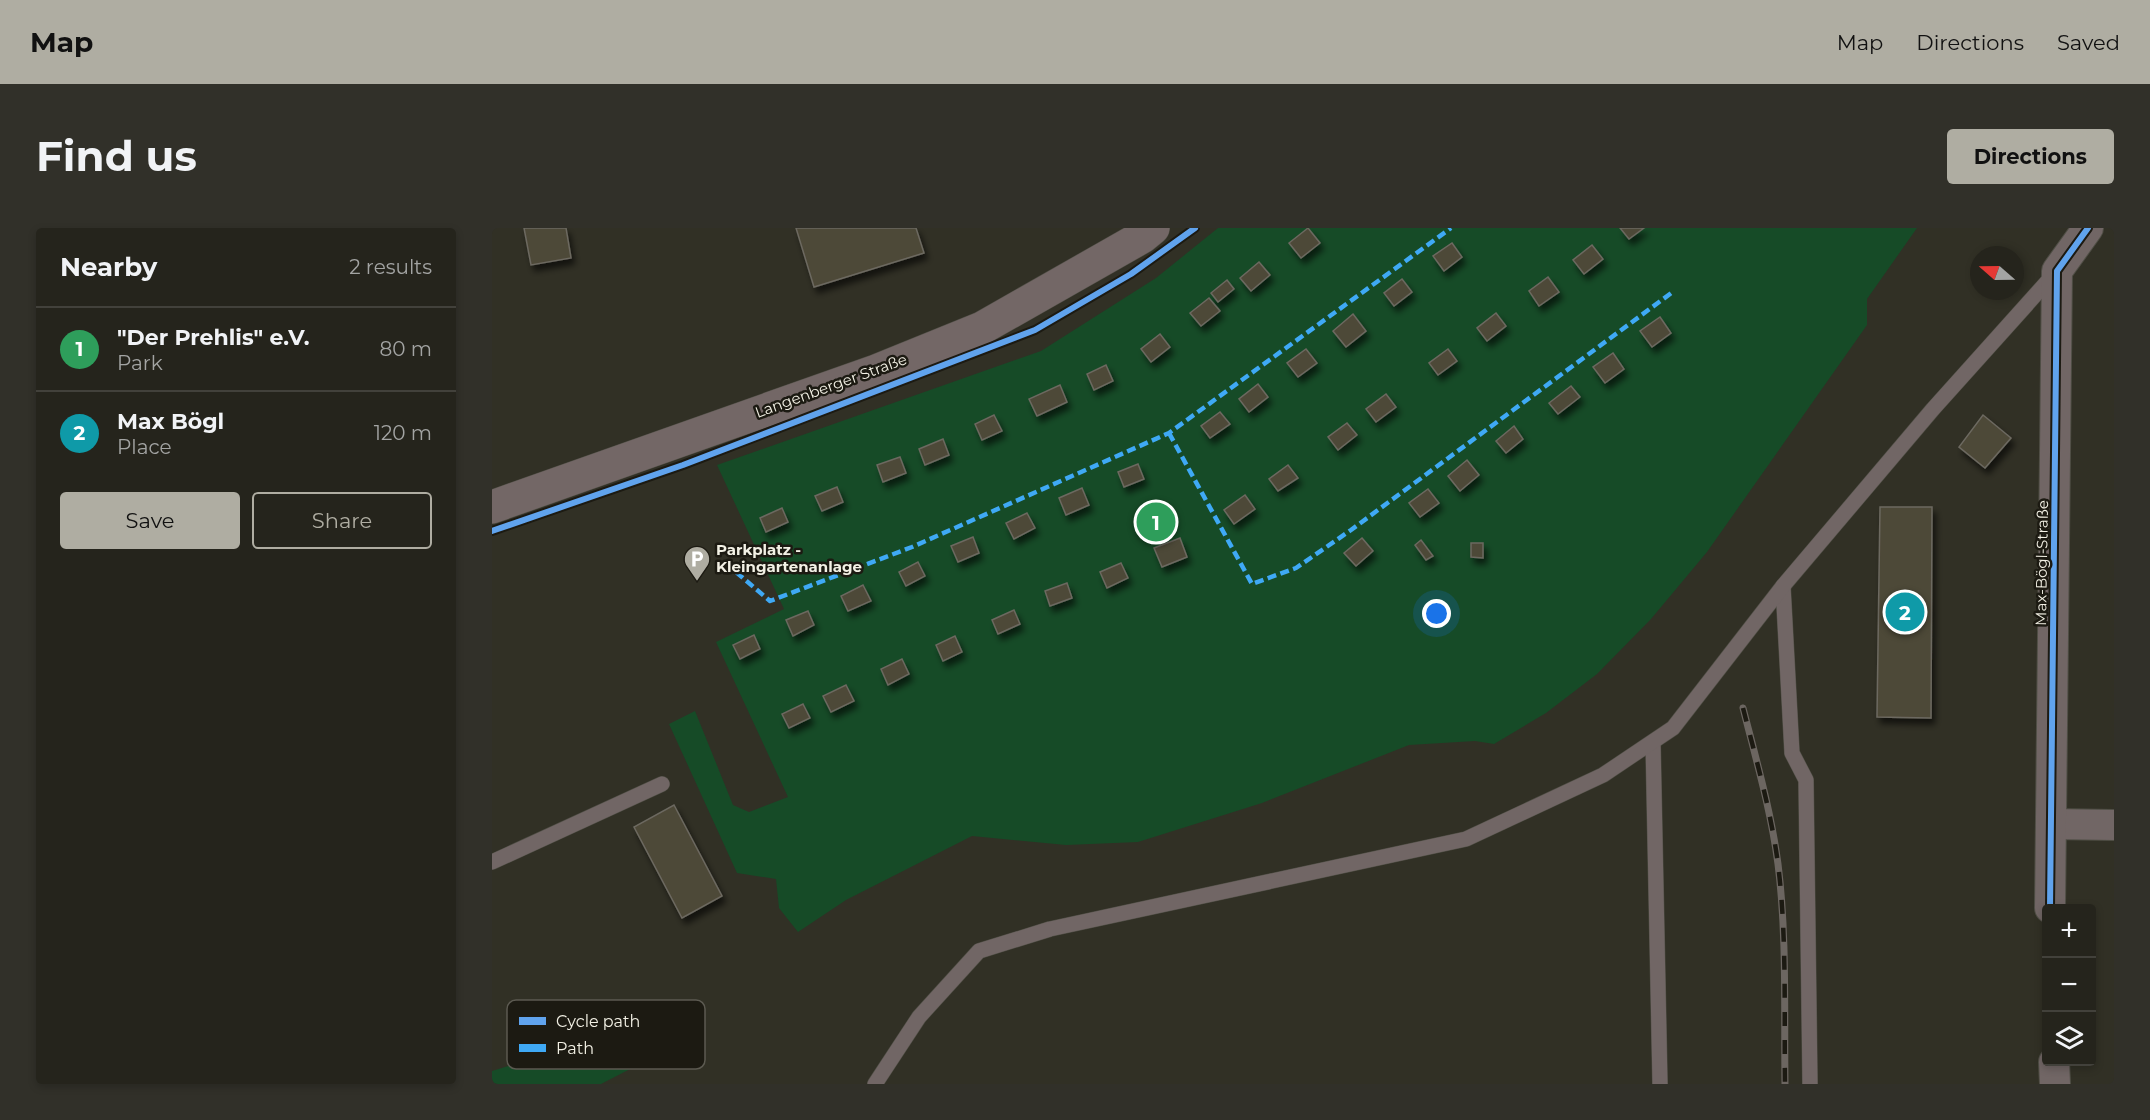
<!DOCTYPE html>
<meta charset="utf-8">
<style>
:root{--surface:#25241c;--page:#313029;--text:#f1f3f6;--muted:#a3a4a3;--line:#42413b;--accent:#afada2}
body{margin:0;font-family:Montserrat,sans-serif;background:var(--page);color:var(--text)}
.controls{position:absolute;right:18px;bottom:18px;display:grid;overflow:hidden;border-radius:6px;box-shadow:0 3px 9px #0003}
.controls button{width:54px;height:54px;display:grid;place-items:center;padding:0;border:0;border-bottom:2px solid var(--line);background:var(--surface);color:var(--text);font:30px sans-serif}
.compass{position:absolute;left:1478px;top:18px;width:54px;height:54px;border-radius:50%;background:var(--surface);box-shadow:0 3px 9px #0003;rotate:290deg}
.you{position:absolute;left:945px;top:386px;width:21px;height:21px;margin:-15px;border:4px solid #fff;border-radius:50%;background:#1a73e8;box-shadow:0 0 0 9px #1a73e833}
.badge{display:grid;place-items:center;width:39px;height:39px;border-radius:50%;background:var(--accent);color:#fff;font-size:20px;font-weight:700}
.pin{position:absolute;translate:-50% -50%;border:3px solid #fff;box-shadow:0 2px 6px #0006}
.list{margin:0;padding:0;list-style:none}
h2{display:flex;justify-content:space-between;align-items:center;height:78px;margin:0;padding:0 24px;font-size:26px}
h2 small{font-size:20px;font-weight:400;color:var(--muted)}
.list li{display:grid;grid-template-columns:39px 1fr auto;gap:18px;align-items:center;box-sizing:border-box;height:84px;padding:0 24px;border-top:2px solid var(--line)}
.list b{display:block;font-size:22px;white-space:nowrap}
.list p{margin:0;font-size:20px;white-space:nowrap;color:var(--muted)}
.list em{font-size:20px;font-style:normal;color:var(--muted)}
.actions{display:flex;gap:12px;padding:18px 24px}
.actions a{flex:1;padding:14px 0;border:2px solid var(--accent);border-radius:6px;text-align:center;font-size:21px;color:var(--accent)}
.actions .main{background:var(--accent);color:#111}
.icon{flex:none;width:33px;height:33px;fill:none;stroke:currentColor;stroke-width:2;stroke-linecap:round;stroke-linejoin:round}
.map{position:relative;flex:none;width:1622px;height:856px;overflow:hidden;border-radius:6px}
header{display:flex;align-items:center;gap:36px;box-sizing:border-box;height:84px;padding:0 30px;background:var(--accent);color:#111}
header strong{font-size:28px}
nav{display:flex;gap:33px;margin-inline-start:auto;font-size:21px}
.intro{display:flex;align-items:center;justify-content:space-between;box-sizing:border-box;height:144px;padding:0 36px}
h1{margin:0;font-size:42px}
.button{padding:15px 27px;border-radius:6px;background:var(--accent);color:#111;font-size:21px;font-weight:700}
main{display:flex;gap:36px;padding:0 36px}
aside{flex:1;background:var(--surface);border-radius:6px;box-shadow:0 3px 9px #0003}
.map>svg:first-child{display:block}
</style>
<header>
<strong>Map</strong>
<nav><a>Map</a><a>Directions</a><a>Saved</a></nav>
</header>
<div class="intro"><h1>Find us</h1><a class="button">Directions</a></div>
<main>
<aside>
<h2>Nearby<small>2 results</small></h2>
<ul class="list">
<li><span class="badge" style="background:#2e9e5b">1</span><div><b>&quot;Der Prehlis&quot; e.V.</b><p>Park</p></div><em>80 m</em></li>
<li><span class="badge" style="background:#0f9aa8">2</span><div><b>Max Bögl</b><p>Place</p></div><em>120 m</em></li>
</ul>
<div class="actions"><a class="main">Save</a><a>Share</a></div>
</aside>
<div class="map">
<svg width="1622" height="856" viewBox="0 0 1622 856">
<defs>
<filter id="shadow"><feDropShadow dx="3.5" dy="6" stdDeviation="3" flood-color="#0009"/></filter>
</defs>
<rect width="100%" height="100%" fill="#313025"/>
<g fill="#164b27">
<polygon points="726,0 1425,0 1375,71 1375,97 1215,324 1159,391 1105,446 1054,485 1002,516 983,513 917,517 770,575 646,614 574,617 480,608 354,672 306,704 287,680 284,651 245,645 177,496 203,483 241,577 257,584 296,569 224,414 292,381 225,237 549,123 664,50"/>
<polygon points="124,805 144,838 109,856 0,856 0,843"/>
</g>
<g fill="#4e4838" stroke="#6c6960" stroke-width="1.5" filter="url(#shadow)">
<polygon points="32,0 74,0 79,30 39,37"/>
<polygon points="304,0 424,0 432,25 322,59"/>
<polygon points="816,0 828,15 809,30 797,15"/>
<polygon points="1128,0 1152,0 1137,11"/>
<polygon points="960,15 970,29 952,43 941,28"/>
<polygon points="1100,17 1111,31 1092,46 1081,32"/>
<polygon points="767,34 778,47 759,63 748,50"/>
<polygon points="1056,49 1067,64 1047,78 1037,63"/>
<polygon points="910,51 920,64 902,78 892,65"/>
<polygon points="735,52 742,61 726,74 719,65"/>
<polygon points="717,70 728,83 709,98 698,85"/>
<polygon points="1004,85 1014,98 995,113 985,100"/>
<polygon points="861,86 874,103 854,119 841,103"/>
<polygon points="1168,89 1179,105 1160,119 1148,103"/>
<polygon points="668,106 678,119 659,134 649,121"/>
<polygon points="814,121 825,135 806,149 795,135"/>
<polygon points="956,121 965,133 946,147 937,135"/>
<polygon points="1121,125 1132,141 1113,155 1101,139"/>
<polygon points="614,137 621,153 602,162 595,146"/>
<polygon points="766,156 776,169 757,184 747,171"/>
<polygon points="568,157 575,174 545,188 537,171"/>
<polygon points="1079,158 1088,169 1066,186 1057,175"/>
<polygon points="894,166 904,179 884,194 874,181"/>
<polygon points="728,184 738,196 718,210 709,198"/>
<polygon points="502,187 510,203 490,212 483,196"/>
<polygon points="1491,187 1519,210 1493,240 1467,219"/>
<polygon points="855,195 865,207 846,222 836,209"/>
<polygon points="1022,198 1031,211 1014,225 1004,213"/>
<polygon points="451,211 457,227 433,237 427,221"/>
<polygon points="408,229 414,245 391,254 385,237"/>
<polygon points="975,232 987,247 968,263 956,248"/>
<polygon points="646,236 652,251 632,259 626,244"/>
<polygon points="796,237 806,250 786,263 777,251"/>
<polygon points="345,259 351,274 330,283 323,268"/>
<polygon points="590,260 597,277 574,287 567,270"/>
<polygon points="936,261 947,275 928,289 917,275"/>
<polygon points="753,267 763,281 742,296 732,282"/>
<polygon points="1388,279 1440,279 1439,490 1385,489"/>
<polygon points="290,280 296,294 274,304 268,290"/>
<polygon points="535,285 543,300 522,311 514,295"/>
<polygon points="481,309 487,325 466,334 459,318"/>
<polygon points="688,310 695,329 670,339 662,320"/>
<polygon points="870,310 881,323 864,338 852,325"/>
<polygon points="929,312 941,328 934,332 923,317"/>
<polygon points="979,315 991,315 991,330 979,329"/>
<polygon points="426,334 433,348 414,358 407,344"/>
<polygon points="629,335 636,350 615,360 608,344"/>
<polygon points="575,355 580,370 558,378 553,363"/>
<polygon points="371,357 379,373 356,383 349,368"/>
<polygon points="522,382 528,396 506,406 500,392"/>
<polygon points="316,383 322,397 301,408 294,392"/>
<polygon points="262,407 268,421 248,431 241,417"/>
<polygon points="463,408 470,424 451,433 444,417"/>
<polygon points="410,431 417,446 396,457 389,441"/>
<polygon points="354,457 362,473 339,484 331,468"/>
<polygon points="311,476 318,490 297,500 290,486"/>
<polygon points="182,577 230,668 190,690 142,599"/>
</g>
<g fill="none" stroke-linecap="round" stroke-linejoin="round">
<g stroke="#4f4e45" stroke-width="16">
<g id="service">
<polyline points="1291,358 1300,525 1314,552 1318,856"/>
<polyline points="1161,514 1168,856"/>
<polyline points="0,634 170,556"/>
<polyline points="383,856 427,789 487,723 558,701 974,611 1111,547 1181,500 1291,358 1441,181 1563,45"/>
</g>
</g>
<g stroke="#4f4e45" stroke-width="32">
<g id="minor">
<polyline points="1560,596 1622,597"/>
<polyline points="1558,680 1565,43 1596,0"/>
<polyline points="1562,834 1563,856"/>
</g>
</g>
<g stroke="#4f4e45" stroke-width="34">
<polyline id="secondary" points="0,279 384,143 490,100 650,9 661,0"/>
</g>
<use href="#service" stroke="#716665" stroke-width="15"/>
<use href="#minor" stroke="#716665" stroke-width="30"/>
<use href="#secondary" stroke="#736766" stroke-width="33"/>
<g stroke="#6c6661" stroke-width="7">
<path id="rail" d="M1251,480C1264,531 1279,583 1286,636C1295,708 1292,783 1293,856"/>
</g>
<use href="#rail" stroke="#1c1a12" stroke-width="4.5" stroke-dasharray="14" stroke-linecap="butt"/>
<g stroke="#3fa9f5" stroke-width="4.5" stroke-dasharray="9 4.5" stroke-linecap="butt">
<polyline points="677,205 760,356 804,340 859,302 1182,63"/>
<polyline points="244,344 278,373 420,319 677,205 959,0"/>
</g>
<g stroke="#1c1a12" stroke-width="10">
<g id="cycleway">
<polyline points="0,303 191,237 543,102 639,46 703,0"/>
<polyline points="1558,680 1565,43 1596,0"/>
</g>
</g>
<use href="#cycleway" stroke="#60a3ed" stroke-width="6"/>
</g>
<defs>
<g id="parking-pin" transform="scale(1.35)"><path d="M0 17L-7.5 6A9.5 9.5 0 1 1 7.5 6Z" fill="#afada2" stroke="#1c1a12"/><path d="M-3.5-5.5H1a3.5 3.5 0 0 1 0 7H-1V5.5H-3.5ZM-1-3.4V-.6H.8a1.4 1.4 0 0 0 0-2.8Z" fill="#fff"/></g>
</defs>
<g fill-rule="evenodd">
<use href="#parking-pin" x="205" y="331"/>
</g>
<g text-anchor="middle" stroke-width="5" stroke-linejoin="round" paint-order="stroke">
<g font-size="15" fill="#f3f1e5" stroke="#1c1a12">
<text transform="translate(339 158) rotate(-20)" y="5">Langenberger Straße</text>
<text transform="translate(1550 335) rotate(-89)" y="5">Max-Bögl-Straße</text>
</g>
<g font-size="15" font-weight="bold" fill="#f3f1e5" stroke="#1c1a12" text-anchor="start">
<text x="224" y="327">Parkplatz -<tspan x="224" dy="17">Kleingartenanlage</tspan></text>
</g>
</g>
<rect x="15" y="772" width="198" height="69" rx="9" fill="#1c1a12" stroke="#5c5a51" stroke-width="1.5"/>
<rect x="27" y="789" width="27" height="8" fill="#60a3ed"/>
<rect x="27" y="816" width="27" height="8" fill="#3fa9f5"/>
<g font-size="16" fill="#f3f1e5">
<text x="64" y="799">Cycle path</text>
<text x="64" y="826">Path</text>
</g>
</svg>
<div class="controls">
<button>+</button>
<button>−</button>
<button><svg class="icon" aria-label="layers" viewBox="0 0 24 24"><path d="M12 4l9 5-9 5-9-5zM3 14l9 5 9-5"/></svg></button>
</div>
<svg class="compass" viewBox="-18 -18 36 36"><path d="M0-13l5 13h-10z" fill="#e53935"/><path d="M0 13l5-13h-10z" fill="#a3a4a3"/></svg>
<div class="you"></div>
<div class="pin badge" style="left:664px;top:294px;background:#2e9e5b">1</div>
<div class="pin badge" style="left:1413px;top:384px;background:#0f9aa8">2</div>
</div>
</main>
